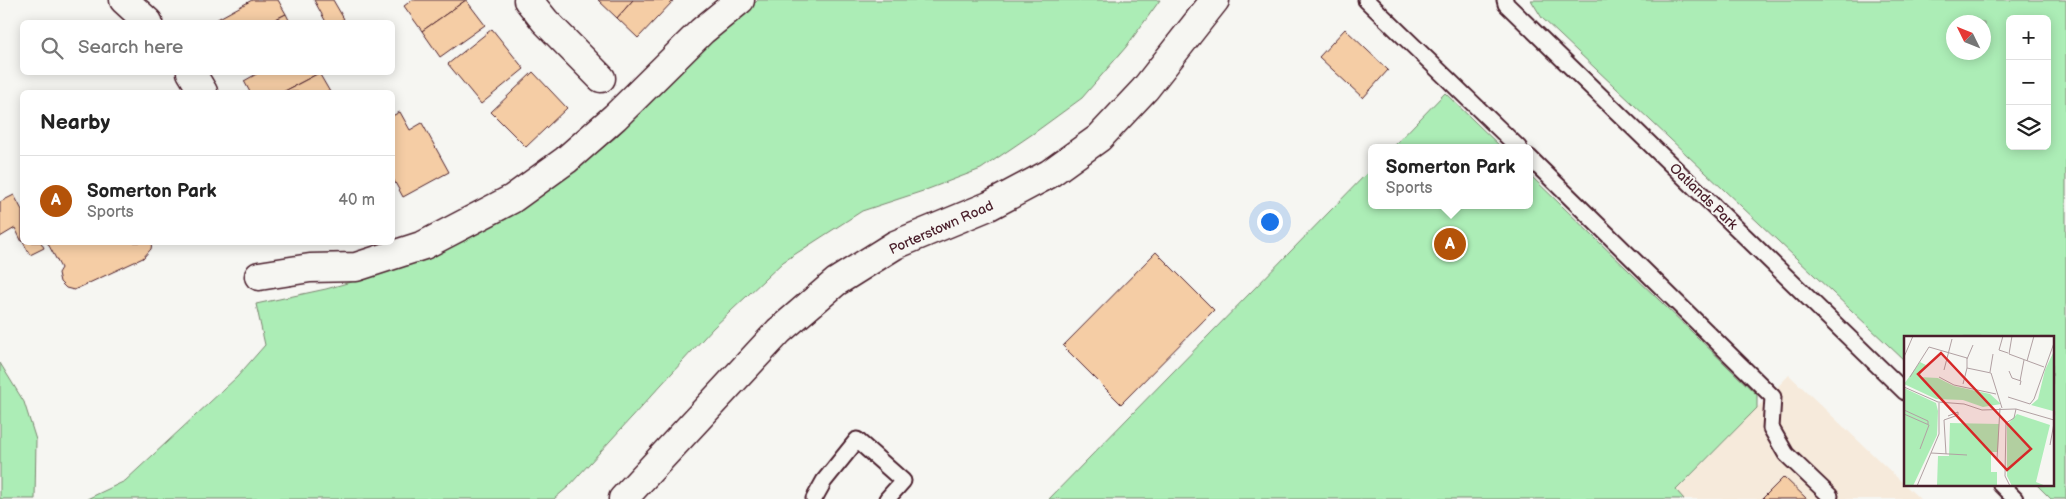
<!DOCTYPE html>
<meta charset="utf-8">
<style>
:root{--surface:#fff;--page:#f2f2f2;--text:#222;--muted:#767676;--line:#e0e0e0;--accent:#b45309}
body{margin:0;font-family:"Balsamiq Sans",sans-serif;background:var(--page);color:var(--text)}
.controls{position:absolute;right:15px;top:15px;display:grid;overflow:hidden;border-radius:8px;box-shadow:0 2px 12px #0003}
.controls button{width:45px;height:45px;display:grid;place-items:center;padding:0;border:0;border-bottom:1px solid var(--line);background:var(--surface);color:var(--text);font:25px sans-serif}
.compass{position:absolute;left:1946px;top:15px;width:45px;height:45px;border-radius:50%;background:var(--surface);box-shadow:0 2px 12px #0003;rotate:313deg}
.you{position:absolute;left:1269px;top:221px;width:18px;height:18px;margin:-12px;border:4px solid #fff;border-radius:50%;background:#1a73e8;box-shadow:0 0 0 8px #1a73e833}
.badge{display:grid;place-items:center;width:32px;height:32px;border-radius:50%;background:var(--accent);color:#fff;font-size:16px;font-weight:700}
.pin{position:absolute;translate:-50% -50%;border:2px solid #fff;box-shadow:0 1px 5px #0006}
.popup{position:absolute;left:1368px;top:144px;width:165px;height:65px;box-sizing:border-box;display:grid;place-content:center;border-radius:8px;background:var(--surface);filter:drop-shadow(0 1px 4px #0005);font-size:16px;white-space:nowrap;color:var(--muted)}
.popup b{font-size:19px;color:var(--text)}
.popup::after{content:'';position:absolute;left:50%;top:100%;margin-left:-10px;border:10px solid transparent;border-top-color:var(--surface)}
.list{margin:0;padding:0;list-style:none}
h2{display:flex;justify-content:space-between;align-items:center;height:65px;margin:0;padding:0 20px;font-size:21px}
h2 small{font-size:16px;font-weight:400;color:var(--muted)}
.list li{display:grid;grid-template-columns:32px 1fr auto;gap:15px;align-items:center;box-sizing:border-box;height:90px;padding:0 20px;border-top:1px solid var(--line)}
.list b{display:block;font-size:19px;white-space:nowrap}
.list p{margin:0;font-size:16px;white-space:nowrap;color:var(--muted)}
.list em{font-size:16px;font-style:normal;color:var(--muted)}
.icon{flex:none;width:28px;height:28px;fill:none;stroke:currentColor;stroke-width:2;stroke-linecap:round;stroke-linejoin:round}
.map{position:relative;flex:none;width:2066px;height:499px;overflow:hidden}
.search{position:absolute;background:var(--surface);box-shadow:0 2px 12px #0003;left:20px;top:20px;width:375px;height:55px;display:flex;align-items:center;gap:12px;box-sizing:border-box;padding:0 18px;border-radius:8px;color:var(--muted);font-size:19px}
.panel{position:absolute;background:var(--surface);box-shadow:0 2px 12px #0003;left:20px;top:90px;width:375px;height:155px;border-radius:8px}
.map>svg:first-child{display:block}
</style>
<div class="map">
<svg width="2066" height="499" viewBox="0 0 2066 499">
<rect width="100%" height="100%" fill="#f6f6f2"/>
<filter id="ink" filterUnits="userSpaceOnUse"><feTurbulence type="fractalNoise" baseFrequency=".02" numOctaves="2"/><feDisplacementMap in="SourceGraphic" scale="10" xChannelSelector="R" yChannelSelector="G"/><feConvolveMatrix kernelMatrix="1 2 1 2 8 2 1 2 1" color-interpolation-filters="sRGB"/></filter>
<g filter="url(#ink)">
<polygon fill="#f6eadb" points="1789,375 1905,485 1920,499 1684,499 1676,491"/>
<g fill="#acedb6" stroke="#7b8670" fill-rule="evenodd">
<polygon points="758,0 1160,0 1126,47 1082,98 1034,133 981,169 923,191 862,211 783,262 713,328 569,486 554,499 87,499 125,481 237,377 265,345 256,304 326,289 365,278 524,207 615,138 700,53"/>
<path d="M1531,0H2066V499H2051L2037,485H2052V338H1905V361L1542,18ZM2010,19H2047V146H2010ZM1984,22V52H1954V22Z"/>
<polygon points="1445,93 1502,148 1392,148"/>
<polygon points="1371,169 1371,205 1529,205 1529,174 1757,395 1757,408 1676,490 1684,499 1049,499"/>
<polygon points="0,363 24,402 36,440 35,499 0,499"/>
</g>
<g fill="#f5cda5" stroke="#4a1f2b">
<polygon points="252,0 278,0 286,14 270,22 212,22"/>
<polygon points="314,0 333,0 344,19 337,22 326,22"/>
<polygon points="412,0 466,0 422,31 404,6"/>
<polygon points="466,0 485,25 440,57 422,31"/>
<polygon points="598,0 633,0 617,18"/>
<polygon points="633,0 674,0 638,38 617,18"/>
<polygon points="286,14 290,22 270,22"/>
<polygon points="492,29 524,69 481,104 448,64"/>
<polygon points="1345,29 1388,70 1363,98 1319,57"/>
<polygon points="260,72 319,72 319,73 283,92 250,92 244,81"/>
<polygon points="533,72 567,108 526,147 491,112"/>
<polygon points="319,73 330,92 283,92"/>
<polygon points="400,112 410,130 422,123 449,172 403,197 392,177 392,116"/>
<polygon points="14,195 22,210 22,242 15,228 0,237 0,202"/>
<polygon points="23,242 41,242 44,248 30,255"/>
<polygon points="47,242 152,242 152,243 151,249 143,258 74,290 66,288 60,282 58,273 61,268"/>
<polygon points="1156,252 1214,310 1121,404 1063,346"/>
<polygon points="1784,477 1807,499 1762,499"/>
</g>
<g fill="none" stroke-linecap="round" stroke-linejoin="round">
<g stroke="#4a1f2b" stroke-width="19">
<g id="lane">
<polyline points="1366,0 1519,148"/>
<polyline points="1505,0 1506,4 1905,392"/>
<polyline points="1529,157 1773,397 1771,428 1786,454 1830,496"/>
<polyline points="2001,485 2015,499"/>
<polyline points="814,499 824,481 857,440 903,481 887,499"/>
</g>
</g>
<g stroke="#4a1f2b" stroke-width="31">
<g id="street">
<polyline points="124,0 148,22"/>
<polyline points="528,0 545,21 601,78"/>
<polyline points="191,72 203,92"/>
<polyline points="259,276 310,268 356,267 424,245 512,199 566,160 615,117 702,31 740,0"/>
</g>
</g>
<g stroke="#4a1f2b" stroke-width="31">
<polyline id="secondary" points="623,499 779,331 836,282 895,245 989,206 1049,174 1099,138 1145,89 1215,0"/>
</g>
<use href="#lane" stroke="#f6f6f2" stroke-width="15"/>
<use href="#street" stroke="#f6f6f2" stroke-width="28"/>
<use href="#secondary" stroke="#f6f6f2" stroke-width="28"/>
</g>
</g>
<g text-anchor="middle" stroke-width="4" stroke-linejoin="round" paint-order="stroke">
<g font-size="14" fill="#4a1f2b" stroke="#f6f6f2">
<text transform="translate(1704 196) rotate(44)" y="5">Oatlands Park</text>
<text transform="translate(941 227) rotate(-24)" y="5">Porterstown Road</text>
</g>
</g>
<g transform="translate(1904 336)">
<rect width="150" height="150" fill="#f6f6f2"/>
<path d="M150,15V72L149,75L127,69L134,63L141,34ZM16,26L22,29L15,41L34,42L50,50L86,58L97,68L79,71L59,64L32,63L0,48ZM0,52L32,67L34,75L33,99L9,150H0ZM113,78L146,89L132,146L142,150H108L103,140V89ZM46,87L95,88L94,116H87V136H93V150H33L34,120H45Z" fill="#acedb6"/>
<path fill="none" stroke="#b1a0a2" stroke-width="1" d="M99,0L95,14L104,17M108,0L105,18L140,31M0,21L9,0M63,23L69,9M123,25L130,0M40,34L48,3M105,35L108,42L117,45L116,49M86,36L89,18M6,41L25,11L63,22V32L87,37L98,72M35,41L50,49L92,58M116,45L120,24M59,48L63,32M0,51L34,66L60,68L78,74L112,73L150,84M104,61L126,68L130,63L150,7M0,74L24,85V88M0,78L25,89L16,113M146,109L150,87M27,117L63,119M42,118L40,84L54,79V76L44,80M93,123L96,72M13,150L35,98V67M106,150L101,140L102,87L110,82L112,73"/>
<path fill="#d62828" fill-opacity="0.15" stroke="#d62828" stroke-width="2.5" d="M37,17L127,113L103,134L14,38Z"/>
<rect width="150" height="150" fill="none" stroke="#4a1f2b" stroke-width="2.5"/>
</g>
</svg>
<div class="controls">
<button>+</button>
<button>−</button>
<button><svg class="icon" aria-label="layers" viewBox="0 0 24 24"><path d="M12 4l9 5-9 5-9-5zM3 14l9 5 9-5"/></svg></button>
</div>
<svg class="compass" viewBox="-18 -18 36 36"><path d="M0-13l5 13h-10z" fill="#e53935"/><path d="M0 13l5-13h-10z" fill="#767676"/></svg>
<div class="you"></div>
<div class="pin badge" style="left:1450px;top:244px">A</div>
<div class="popup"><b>Somerton Park</b>Sports</div>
<div class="search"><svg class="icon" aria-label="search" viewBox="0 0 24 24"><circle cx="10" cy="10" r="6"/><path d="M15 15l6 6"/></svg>Search here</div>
<section class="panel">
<h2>Nearby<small></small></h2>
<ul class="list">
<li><span class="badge">A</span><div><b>Somerton Park</b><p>Sports</p></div><em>40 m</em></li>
</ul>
</section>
</div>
